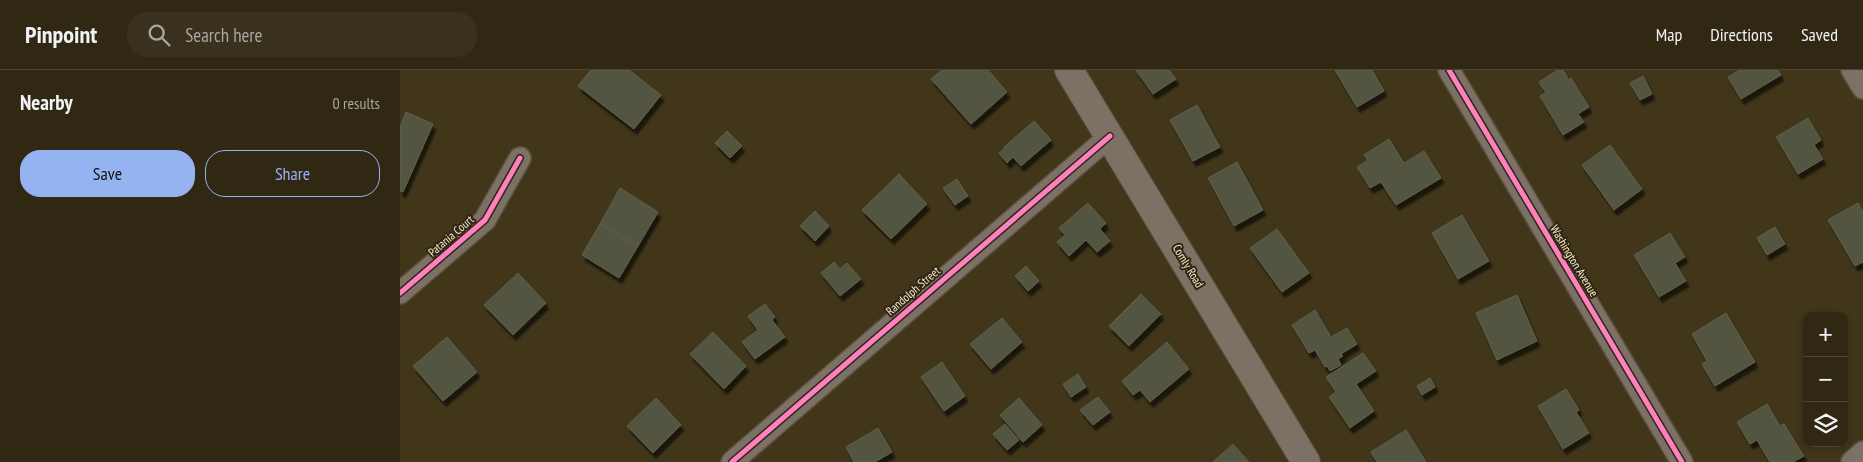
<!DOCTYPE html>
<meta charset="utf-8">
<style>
:root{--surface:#312814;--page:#39301d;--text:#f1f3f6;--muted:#a8a6a0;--line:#4c4434;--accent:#95b2f1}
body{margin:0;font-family:"PT Sans Narrow",sans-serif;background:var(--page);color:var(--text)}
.controls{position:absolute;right:15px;bottom:15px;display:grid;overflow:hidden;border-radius:10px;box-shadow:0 2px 8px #0003}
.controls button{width:45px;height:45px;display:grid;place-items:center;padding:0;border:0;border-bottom:1px solid var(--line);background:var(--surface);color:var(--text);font:25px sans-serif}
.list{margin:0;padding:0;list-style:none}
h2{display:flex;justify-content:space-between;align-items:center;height:65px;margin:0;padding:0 20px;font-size:21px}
h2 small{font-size:16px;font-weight:400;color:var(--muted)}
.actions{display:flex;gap:10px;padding:15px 20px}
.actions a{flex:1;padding:11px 0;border:1px solid var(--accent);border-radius:20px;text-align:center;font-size:18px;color:var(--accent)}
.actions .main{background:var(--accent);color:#111}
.icon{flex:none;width:28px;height:28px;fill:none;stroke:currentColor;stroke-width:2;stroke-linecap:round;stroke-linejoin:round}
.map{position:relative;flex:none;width:1463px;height:392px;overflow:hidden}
header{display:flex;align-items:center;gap:30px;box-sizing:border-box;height:70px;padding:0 25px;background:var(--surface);border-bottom:1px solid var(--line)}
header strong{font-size:24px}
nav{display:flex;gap:28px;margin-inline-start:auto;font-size:18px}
.search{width:350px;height:45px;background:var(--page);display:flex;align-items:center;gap:12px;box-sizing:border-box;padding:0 18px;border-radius:20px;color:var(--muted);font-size:19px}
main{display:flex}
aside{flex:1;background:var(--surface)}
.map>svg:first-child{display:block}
</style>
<header>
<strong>Pinpoint</strong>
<div class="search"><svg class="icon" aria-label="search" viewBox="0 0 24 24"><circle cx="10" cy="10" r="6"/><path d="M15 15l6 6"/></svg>Search here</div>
<nav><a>Map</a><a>Directions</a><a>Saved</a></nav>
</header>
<main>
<aside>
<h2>Nearby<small>0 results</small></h2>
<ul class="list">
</ul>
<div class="actions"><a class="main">Save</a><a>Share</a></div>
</aside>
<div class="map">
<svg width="1463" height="392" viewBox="0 0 1463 392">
<defs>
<filter id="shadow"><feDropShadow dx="3" dy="5.5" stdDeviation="1" flood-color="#0009"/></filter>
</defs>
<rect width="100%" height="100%" fill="#41361a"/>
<g fill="#525541" stroke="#5e604c" filter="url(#shadow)">
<polygon points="191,0 229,0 261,25 234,59 178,16"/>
<polygon points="542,0 588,0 607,22 571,54 531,9"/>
<polygon points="736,0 769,0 776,9 753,24"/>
<polygon points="935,0 972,0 984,21 957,37"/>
<polygon points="1158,0 1163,0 1169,10 1171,8 1189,37 1178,44 1184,52 1163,65 1140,26 1146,23 1139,12"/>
<polygon points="1340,0 1378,0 1381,5 1341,29 1328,7"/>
<polygon points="1243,6 1252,24 1240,30 1230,13"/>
<polygon points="797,35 820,77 793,91 770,50"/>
<polygon points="6,42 33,54 3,122 0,121 0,57"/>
<polygon points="1408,48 1421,70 1414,75 1423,89 1398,104 1376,67"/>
<polygon points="634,51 651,70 621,96 613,87 607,93 599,83 605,78 604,77"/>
<polygon points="327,61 342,76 330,88 315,73"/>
<polygon points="989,69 1004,93 1024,81 1041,108 996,135 981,112 970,118 957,97 968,90 964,85"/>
<polygon points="1210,75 1242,119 1214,140 1182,95"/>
<polygon points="837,92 863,140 834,156 808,108"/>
<polygon points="499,104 527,134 491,169 462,140"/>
<polygon points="557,109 568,126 555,135 543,118"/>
<polygon points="220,118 258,142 238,176 200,154"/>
<polygon points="688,133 706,153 700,159 710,171 697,182 686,170 669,186 657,172 665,165 659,158"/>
<polygon points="1458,133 1463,142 1463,192 1455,196 1428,150"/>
<polygon points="415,141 429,156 415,171 400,156"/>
<polygon points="1062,145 1089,191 1058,209 1032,163"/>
<polygon points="200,154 238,176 219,208 182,185"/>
<polygon points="1375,157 1385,174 1367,185 1357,168"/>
<polygon points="877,159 909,203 882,222 850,178"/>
<polygon points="1270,163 1285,187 1275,193 1286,211 1259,227 1234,185"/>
<polygon points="434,192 440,199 447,193 461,209 440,226 421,203"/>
<polygon points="626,196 639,211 628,221 615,206"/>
<polygon points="118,203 146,233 113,265 84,235"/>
<polygon points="741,224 761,244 729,276 709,256"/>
<polygon points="1117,225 1137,271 1097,290 1076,243"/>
<polygon points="365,234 375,247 372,250 385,267 355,289 342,272 358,260 348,246"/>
<polygon points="915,240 931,267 947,258 957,274 941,284 943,286 938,289 941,295 930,301 927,296 925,297 915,280 909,283 892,255"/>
<polygon points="1326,243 1355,292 1315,316 1302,294 1307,291 1292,264"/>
<polygon points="602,248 622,272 591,299 570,274"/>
<polygon points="313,262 346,296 324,319 290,284"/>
<polygon points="47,267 77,302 43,331 13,296"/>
<polygon points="767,272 789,299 750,332 740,320 733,325 722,311"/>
<polygon points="963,283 976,301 956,314 974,341 950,358 929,327 936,322 926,307"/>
<polygon points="542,292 565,326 544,341 521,307"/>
<polygon points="678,304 686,317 671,327 663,314"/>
<polygon points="1030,308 1035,317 1022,325 1017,316"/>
<polygon points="1166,319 1179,340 1176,342 1189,363 1163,379 1138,336"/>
<polygon points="698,327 710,342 693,355 680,340"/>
<polygon points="256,328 281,355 253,383 227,356"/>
<polygon points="619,328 642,355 623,372 600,345"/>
<polygon points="1367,334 1380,356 1384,354 1404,386 1393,392 1370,392 1357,370 1350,374 1337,352"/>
<polygon points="605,354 619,370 607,380 593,364"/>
<polygon points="478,358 492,382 475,392 454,392 446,377"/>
<polygon points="1006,360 1026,392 977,392 971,382"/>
<polygon points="833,374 849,392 813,392"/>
</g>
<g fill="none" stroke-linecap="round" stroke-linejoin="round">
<g stroke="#5a513a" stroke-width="24">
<g id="street">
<polyline points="1049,0 1282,392"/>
<polyline points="1452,0 1463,18"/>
<polyline points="0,223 85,150 120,88"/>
<polyline points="332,392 710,66"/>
<polyline points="1452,392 1463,382"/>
</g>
</g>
<g stroke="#5a513a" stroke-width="30">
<polyline id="secondary" points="669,0 906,392"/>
</g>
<use href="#street" stroke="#7c7067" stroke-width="21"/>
<use href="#secondary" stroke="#7d7165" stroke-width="28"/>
<g stroke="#302612" stroke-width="8">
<g id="cycleway">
<polyline points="1049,0 1282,392"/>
<polyline points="0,223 85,150 120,88"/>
<polyline points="332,392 710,66"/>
</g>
</g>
<use href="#cycleway" stroke="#ff80c0" stroke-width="5"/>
</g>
<g text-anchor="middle" stroke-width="4" stroke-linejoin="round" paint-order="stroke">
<g font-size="12" fill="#f5e9d0" stroke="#302612">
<text transform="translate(51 166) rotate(-41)" y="4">Patania Court</text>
<text transform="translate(1174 191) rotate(59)" y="4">Washington Avenue</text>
<text transform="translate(788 196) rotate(59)" y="4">Comly Road</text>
<text transform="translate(513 221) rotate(-41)" y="4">Randolph Street</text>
</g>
</g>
</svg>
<div class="controls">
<button>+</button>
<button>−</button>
<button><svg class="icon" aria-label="layers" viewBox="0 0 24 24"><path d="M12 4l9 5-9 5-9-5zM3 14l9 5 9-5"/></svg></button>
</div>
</div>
</main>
